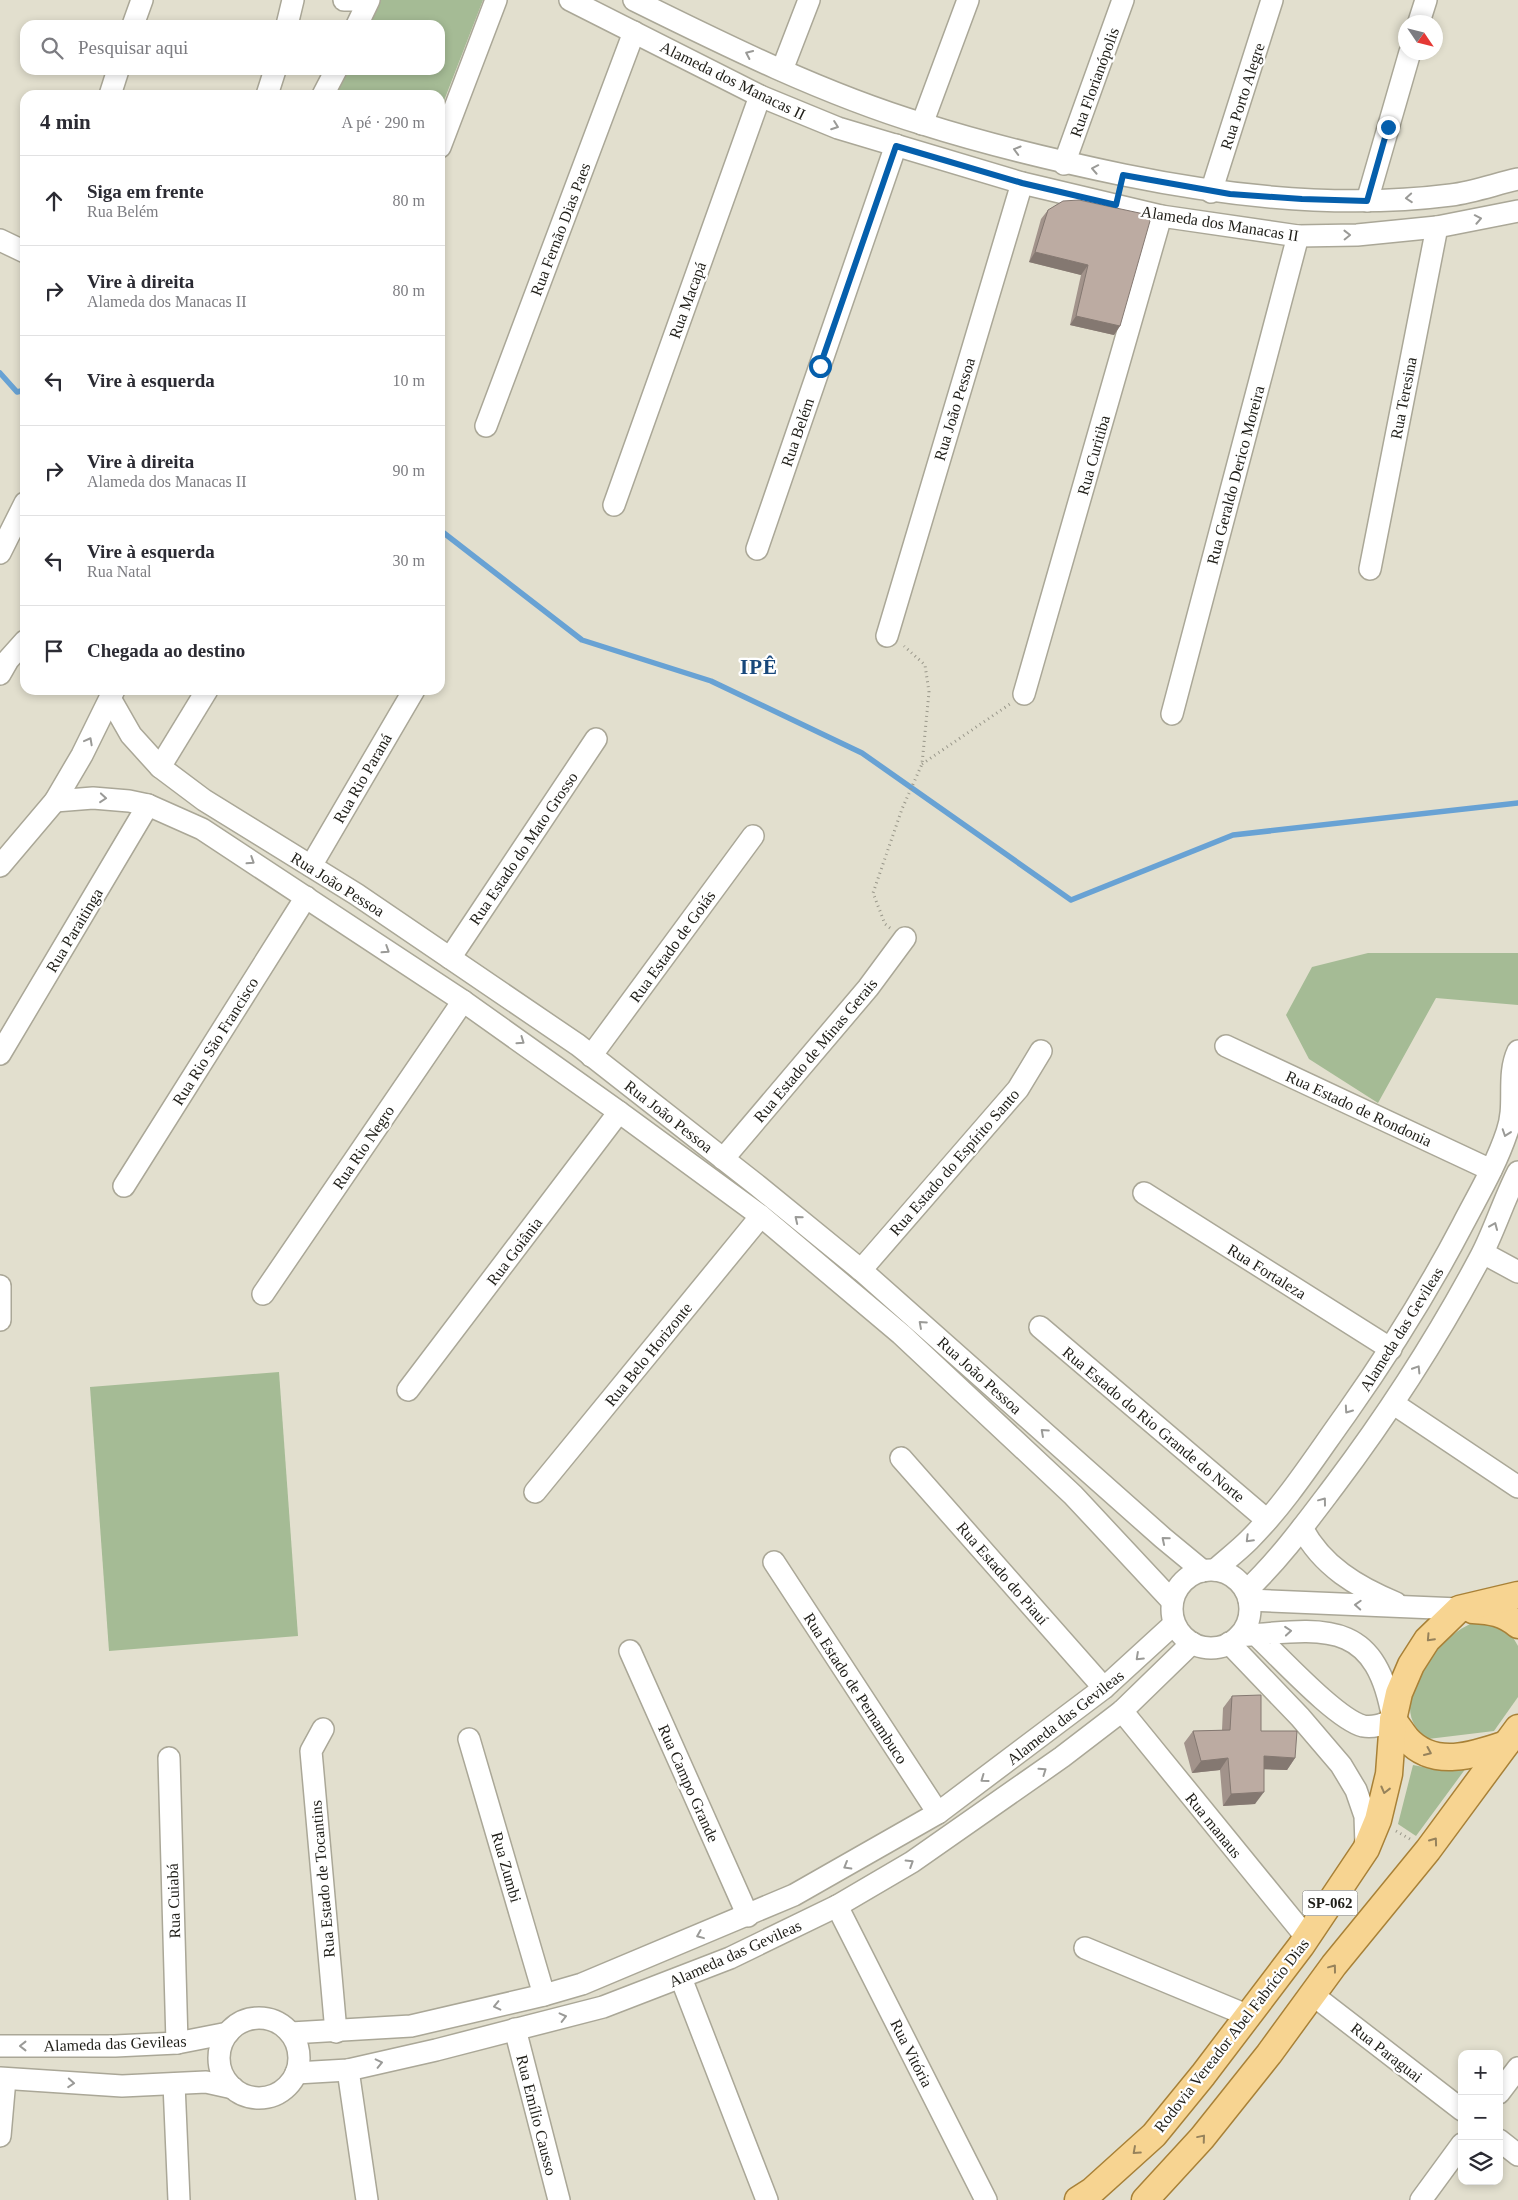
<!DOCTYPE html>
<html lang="pt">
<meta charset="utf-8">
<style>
:root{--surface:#fff;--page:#f2f2f3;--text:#2b2b33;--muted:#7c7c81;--line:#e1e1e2}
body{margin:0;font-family:Georgia,serif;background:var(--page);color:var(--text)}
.controls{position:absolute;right:15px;bottom:15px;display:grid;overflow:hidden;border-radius:10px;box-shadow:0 2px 8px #0003}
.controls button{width:45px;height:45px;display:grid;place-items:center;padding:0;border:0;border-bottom:1px solid var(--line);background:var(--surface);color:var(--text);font:25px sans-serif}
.compass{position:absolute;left:1398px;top:15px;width:45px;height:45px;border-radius:50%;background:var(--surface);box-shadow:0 2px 8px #0003;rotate:125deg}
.stop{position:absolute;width:15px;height:15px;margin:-11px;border:4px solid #055fac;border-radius:50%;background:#fff}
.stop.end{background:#055fac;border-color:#fff;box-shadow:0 1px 5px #0008}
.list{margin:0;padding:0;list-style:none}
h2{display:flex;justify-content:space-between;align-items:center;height:65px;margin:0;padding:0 20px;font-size:21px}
h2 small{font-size:16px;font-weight:400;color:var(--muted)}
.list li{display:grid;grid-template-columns:32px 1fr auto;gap:15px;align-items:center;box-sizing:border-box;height:90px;padding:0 20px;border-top:1px solid var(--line)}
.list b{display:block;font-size:19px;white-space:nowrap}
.list p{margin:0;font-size:16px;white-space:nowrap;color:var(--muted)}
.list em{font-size:16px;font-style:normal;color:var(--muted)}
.icon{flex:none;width:28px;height:28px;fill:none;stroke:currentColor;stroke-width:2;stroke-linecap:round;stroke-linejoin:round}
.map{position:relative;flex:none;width:1518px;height:2200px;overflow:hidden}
.search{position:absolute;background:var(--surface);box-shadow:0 2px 8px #0003;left:20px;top:20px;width:425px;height:55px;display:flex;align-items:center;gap:12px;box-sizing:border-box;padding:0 18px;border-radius:15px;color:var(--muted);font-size:19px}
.panel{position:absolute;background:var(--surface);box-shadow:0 2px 8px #0003;left:20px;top:90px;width:425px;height:605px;border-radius:15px}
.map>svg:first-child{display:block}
</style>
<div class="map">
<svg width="1518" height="2200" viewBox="0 0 1518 2200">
<rect width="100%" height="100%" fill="#e2dfce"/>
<g fill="#a5bb95">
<polygon points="376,0 483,0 440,111 440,95 335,95 346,70 440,70 440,25 365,25"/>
<polygon points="1368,953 1518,953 1518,1005 1436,998 1378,1103 1309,1059 1286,1015 1312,967"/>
<polygon points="279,1372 298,1636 109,1651 90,1387"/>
<path d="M1482,1620L1511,1634L1518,1646V1697L1494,1731L1428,1739C1379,1708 1441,1628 1482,1620Z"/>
<polygon points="1469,1764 1416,1836 1398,1824 1413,1765 1439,1770"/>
</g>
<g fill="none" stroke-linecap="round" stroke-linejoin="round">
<g stroke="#68a2d4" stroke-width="5.5">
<polyline points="0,373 17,392 25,390"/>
<polyline points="440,530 582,640 711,681 862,753 1071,900 1233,835 1518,803"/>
</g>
<g stroke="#aaa797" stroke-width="24">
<g id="minor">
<polyline points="344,0 364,0"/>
<polyline points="570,0 760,96 838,128 1022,183 1161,216 1298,236 1357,235 1437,227 1518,211"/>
<path d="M634,0C727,46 824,94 923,124C989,145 1057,161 1124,175C1231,197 1342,209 1451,195C1473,192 1496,184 1518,179"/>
<polyline points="1419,22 1426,0"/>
<polyline points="133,25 142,0"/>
<polyline points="287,25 293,0"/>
<polyline points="357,25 369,0"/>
<polyline points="782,70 809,0"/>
<polyline points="110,95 118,70"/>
<polyline points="267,95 275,70"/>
<polyline points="323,95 336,70"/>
<polyline points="922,124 968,0"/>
<polyline points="440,147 496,0"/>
<polyline points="1064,164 1123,0"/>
<polyline points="1211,192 1272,0"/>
<polyline points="1367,201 1410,52"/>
<polyline points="0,240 25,252"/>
<polyline points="486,426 634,32"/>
<polyline points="614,505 760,96"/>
<polyline points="757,549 896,145"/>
<polyline points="0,553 25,503"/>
<polyline points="1370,569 1437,227"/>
<polyline points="887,636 1022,183"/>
<polyline points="0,674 8,660 25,641"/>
<polyline points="1024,694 1161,216"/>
<polyline points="111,700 131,735 160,767 204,800 356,894 578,1045 758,1186 861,1270 1163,1538 1203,1571"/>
<polyline points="1172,714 1298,236"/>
<polyline points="160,767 207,690"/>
<polyline points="55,801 93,798 129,801 148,805 202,829 463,1001 619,1112 761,1216 901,1334 1073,1495 1172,1601"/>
<polyline points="0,866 55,801 82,755 114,690"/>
<polyline points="311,866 414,690"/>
<polyline points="450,958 596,739"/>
<polyline points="1226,1046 1491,1170"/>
<polyline points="0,1054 148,805"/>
<polyline points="591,1056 753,836"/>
<polyline points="723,1159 868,988 905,938"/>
<polyline points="124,1186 306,897"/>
<polyline points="1144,1193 1391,1349"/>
<polyline points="1483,1253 1518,1272"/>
<polyline points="861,1270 1018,1089 1041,1051"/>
<polyline points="0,1286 0,1320"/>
<polyline points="263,1294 463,1001"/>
<polyline points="1040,1327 1267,1520"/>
<polyline points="408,1390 619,1112"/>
<polyline points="1394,1404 1518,1487"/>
<polyline points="901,1458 1104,1688"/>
<polyline points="535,1492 761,1216"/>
<path d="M1302,1528C1322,1566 1357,1587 1396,1603"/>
<polyline points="774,1562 938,1813"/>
<path d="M1215,1570C1226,1560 1238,1551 1249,1540C1286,1503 1315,1457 1346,1414C1389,1353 1428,1291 1463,1224C1478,1195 1496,1165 1507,1132C1517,1104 1506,1077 1518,1051"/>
<circle cx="1211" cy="1609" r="39"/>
<path d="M1246,1591C1279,1560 1306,1523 1334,1486C1389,1413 1438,1337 1481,1256C1495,1229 1504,1199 1518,1172"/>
<polyline points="1249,1600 1459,1609"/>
<path d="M1239,1636C1324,1629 1376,1617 1393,1720C1383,1724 1374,1728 1363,1726C1336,1719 1279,1656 1256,1635"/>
<polyline points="1229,1643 1300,1717 1341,1765 1356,1790 1365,1816 1366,1846"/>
<polyline points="630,1651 748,1916"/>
<polyline points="1122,1711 1307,1938"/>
<polyline points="323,1729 311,1751 336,2032"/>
<polyline points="469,1739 544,1995"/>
<polyline points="169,1758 177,2043"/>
<polyline points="837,1906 986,2200"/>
<polyline points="1085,1948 1249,2016"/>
<polyline points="681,1978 767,2200"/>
<polyline points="1313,1995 1462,2110"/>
<circle cx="259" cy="2058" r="40"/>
<polyline points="515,2029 559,2200"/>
<polyline points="291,2033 411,2026 544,1995 582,1984 794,1895 938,1813 1104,1688 1174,1624"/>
<polyline points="0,2046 115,2046 177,2043 228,2033"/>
<polyline points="348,2070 367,2200"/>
<polyline points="296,2073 348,2070 436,2050 603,2007 730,1958 837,1906 912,1862 1062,1757 1122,1711 1192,1643"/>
<polyline points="0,2078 122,2086 206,2082 233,2088"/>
<polyline points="174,2084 179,2200"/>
<polyline points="1499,2093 1518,2068"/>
<polyline points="0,2136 5,2079"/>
<polyline points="1499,2140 1518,2155"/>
<polyline points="1421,2200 1462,2144"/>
</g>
</g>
<g stroke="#a88137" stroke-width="29">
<g id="major">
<path d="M1473,1610C1491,1611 1504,1613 1518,1625"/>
<path d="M1393,1720C1398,1726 1402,1733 1407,1739C1434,1769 1474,1755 1506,1744"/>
<polyline points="1078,2200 1092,2191 1154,2135 1203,2075 1301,1946 1366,1849 1378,1820 1389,1774 1393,1720 1399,1693 1411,1665 1427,1640 1459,1609 1518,1595"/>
<polyline points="1145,2200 1202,2138 1269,2054 1334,1965 1428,1850 1518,1728"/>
</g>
</g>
<g stroke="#99978a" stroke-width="3" stroke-dasharray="1 4" stroke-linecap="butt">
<polyline points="922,764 1010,704"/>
<polyline points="890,928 885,924 873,893 902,809 922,764 929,692 925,665 904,646"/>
<polyline points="1396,1831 1410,1839"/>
</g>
<use href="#minor" stroke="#fff" stroke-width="21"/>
<use href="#major" stroke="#f7d491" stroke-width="26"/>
</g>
<g fill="#a2938b">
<polygon points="1048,210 1144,214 1120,326 1114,335 1070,325 1081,275 1029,262 1041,219"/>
<polygon points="1232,1696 1261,1731 1295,1758 1287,1770 1264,1769 1255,1804 1223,1806 1220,1770 1192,1773 1184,1743 1193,1731 1222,1730 1223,1708"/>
</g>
<g fill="#847871">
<polygon points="1035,252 1088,265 1081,275 1029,262"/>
<polygon points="1076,316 1120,326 1114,335 1070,325"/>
<polygon points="1264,1756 1295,1758 1287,1770 1255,1769"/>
<polygon points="1228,1758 1220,1770 1192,1773 1201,1761"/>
<polygon points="1264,1792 1255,1804 1223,1806 1231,1794"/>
</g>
<g fill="#bcaba2" stroke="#847871">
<polygon points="1079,200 1144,214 1150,221 1120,326 1076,316 1088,265 1035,252 1048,210 1063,201"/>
<polygon points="1261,1695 1261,1731 1297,1731 1295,1758 1264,1756 1264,1792 1231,1794 1228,1758 1201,1761 1193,1731 1230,1730 1232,1696"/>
</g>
<defs><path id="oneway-chevron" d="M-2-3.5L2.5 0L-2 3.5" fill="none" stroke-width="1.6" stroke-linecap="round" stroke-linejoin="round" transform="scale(1.25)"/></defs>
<g stroke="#9a9a97">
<use href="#oneway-chevron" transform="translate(749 54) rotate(-155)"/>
<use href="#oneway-chevron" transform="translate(835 126) rotate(20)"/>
<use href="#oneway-chevron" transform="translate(1017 150) rotate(-164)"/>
<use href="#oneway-chevron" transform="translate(1095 169) rotate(-169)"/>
<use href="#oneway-chevron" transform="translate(1409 198) rotate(176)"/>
<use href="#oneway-chevron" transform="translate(1478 219) rotate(-11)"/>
<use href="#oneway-chevron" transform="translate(1347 235) rotate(-1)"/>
<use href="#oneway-chevron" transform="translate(89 741) rotate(-62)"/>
<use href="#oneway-chevron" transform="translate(103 798) rotate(5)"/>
<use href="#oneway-chevron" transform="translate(251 861) rotate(33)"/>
<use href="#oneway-chevron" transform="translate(386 950) rotate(33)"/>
<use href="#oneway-chevron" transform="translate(521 1041) rotate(35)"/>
<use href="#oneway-chevron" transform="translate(1506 1133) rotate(109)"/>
<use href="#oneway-chevron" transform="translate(798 1219) rotate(-141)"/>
<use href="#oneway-chevron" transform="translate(1494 1226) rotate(-67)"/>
<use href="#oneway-chevron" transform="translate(922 1324) rotate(-138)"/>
<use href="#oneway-chevron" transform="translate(1417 1369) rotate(-58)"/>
<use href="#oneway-chevron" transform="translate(1348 1410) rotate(125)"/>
<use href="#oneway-chevron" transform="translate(1044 1432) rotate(-138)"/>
<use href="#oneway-chevron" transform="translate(1323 1501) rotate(-53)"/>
<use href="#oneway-chevron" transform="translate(1249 1539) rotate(135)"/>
<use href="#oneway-chevron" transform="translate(1165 1540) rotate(-140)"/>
<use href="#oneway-chevron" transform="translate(1358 1605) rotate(-177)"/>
<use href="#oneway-chevron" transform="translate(1288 1631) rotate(-5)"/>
<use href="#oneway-chevron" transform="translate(1139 1657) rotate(137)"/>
<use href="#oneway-chevron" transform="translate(1043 1771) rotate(-35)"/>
<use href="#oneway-chevron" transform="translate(984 1779) rotate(144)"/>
<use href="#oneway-chevron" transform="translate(910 1863) rotate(-32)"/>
<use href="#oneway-chevron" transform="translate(847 1866) rotate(150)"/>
<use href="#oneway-chevron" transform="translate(700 1935) rotate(158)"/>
<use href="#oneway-chevron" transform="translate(497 2006) rotate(167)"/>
<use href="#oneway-chevron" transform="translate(563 2017) rotate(-14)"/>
<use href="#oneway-chevron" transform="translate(23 2046) rotate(180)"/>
<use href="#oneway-chevron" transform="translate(379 2063) rotate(-13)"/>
<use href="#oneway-chevron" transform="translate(71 2083) rotate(4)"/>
</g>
<g stroke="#96825b">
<use href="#oneway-chevron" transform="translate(1430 1638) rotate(133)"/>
<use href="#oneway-chevron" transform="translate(1428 1752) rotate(24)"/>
<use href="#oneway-chevron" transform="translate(1385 1790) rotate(104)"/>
<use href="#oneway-chevron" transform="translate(1434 1841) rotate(-54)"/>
<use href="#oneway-chevron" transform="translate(1333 1968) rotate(-53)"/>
<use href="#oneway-chevron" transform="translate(1202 2138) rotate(-50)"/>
<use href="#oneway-chevron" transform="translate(1136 2151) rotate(138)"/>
</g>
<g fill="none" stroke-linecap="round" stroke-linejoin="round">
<polyline stroke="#055fac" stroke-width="6" points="820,366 896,146 1022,183 1116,205 1123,175 1230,194 1302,199 1367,201 1388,127"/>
</g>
<g text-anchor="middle" stroke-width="4.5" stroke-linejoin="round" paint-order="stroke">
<rect fill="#fff" stroke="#62625d" stroke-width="1" x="1302.5" y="1890.5" width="55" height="25" rx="4"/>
<g font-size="15" font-weight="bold" fill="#1f1e18">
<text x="1330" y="1908">SP-062</text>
</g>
<g font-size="16" fill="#1f1e18" stroke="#fff">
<text transform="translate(733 80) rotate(26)" y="6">Alameda dos Manacas II</text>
<text transform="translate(1094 82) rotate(-70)" y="6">Rua Florianópolis</text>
<text transform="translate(1242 96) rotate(-72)" y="6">Rua Porto Alegre</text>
<text transform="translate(1220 223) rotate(9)" y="6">Alameda dos Manacas II</text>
<text transform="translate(560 229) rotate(-69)" y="6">Rua Fernão Dias Paes</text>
<text transform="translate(687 300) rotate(-70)" y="6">Rua Macapá</text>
<text transform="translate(1403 398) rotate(-79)" y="6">Rua Teresina</text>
<text transform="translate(954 409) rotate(-73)" y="6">Rua João Pessoa</text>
<text transform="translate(797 432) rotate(-71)" y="6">Rua Belém</text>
<text transform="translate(1093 455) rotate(-74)" y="6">Rua Curitiba</text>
<text transform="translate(1235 475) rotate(-75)" y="6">Rua Geraldo Derico Moreira</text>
<text transform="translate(362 778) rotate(-60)" y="6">Rua Rio Paraná</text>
<text transform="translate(523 848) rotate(-56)" y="6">Rua Estado do Mato Grosso</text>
<text transform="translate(338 884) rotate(32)" y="6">Rua João Pessoa</text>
<text transform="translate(74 930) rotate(-59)" y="6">Rua Paraitinga</text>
<text transform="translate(672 946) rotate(-54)" y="6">Rua Estado de Goiás</text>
<text transform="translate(215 1041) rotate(-58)" y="6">Rua Rio São Francisco</text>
<text transform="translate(815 1050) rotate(-50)" y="6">Rua Estado de Minas Gerais</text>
<text transform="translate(1359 1108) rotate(25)" y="6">Rua Estado de Rondonia</text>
<text transform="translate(669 1116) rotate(38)" y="6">Rua João Pessoa</text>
<text transform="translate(363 1147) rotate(-56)" y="6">Rua Rio Negro</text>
<text transform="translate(954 1162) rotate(-49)" y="6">Rua Estado do Espírito Santo</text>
<text transform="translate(514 1251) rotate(-53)" y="6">Rua Goiânia</text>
<text transform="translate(1267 1271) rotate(32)" y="6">Rua Fortaleza</text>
<text transform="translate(1401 1329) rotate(-58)" y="6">Alameda das Gevileas</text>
<text transform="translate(648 1354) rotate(-51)" y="6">Rua Belo Horizonte</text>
<text transform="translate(980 1375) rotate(42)" y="6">Rua João Pessoa</text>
<text transform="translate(1154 1424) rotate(40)" y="6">Rua Estado do Rio Grande do Norte</text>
<text transform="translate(1003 1573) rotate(49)" y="6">Rua Estado do Piauí</text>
<text transform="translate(856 1688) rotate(57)" y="6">Rua Estado de Pernambuco</text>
<text transform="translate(1065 1717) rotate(-38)" y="6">Alameda das Gevileas</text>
<text transform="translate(689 1783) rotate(66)" y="6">Rua Campo Grande</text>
<text transform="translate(1214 1825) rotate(51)" y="6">Rua manaus</text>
<text transform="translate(507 1867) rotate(74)" y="6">Rua Zumbi</text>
<text transform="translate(322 1879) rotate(-95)" y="6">Rua Estado de Tocantins</text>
<text transform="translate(173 1901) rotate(-92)" y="6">Rua Cuiabá</text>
<text transform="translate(735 1953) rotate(-24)" y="6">Alameda das Gevileas</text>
<text transform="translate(1231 2035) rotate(-52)" y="6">Rodovia Vereador Abel Fabrício Dias</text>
<text transform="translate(115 2043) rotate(-2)" y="6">Alameda das Gevileas</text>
<text transform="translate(1387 2052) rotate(38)" y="6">Rua Paraguai</text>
<text transform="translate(912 2053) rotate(63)" y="6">Rua Vitória</text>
<text transform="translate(537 2115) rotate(76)" y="6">Rua Emílio Causso</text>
</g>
<g font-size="21" font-weight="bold" letter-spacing="1" fill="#18487b" stroke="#fff">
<text x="759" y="674">IPÊ</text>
</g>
</g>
</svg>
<div class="controls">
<button>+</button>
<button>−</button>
<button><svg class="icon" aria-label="layers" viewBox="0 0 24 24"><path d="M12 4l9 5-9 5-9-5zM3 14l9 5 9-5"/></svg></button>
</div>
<svg class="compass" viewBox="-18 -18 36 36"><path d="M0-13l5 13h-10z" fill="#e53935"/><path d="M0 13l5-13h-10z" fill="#7c7c81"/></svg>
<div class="stop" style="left:820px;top:366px"></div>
<div class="stop end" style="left:1388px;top:127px"></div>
<div class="search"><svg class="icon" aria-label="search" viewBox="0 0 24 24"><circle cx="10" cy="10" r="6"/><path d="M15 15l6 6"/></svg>Pesquisar aqui</div>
<section class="panel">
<h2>4 min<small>A pé · 290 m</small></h2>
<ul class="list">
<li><svg class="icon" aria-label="ahead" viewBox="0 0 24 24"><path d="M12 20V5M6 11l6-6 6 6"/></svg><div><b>Siga em frente</b><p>Rua Belém</p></div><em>80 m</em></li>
<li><svg class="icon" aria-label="right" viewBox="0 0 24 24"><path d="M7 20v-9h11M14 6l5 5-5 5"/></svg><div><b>Vire à direita</b><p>Alameda dos Manacas II</p></div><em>80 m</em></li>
<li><svg class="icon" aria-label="left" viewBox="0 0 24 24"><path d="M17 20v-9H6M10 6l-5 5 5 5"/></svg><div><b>Vire à esquerda</b></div><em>10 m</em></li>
<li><svg class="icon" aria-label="right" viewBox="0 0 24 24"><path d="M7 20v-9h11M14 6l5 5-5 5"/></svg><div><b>Vire à direita</b><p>Alameda dos Manacas II</p></div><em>90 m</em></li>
<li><svg class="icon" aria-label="left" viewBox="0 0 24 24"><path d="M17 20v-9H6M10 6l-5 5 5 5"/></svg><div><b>Vire à esquerda</b><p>Rua Natal</p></div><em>30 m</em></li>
<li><svg class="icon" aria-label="arrive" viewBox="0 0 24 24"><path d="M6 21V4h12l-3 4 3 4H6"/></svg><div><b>Chegada ao destino</b></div></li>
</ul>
</section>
</div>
